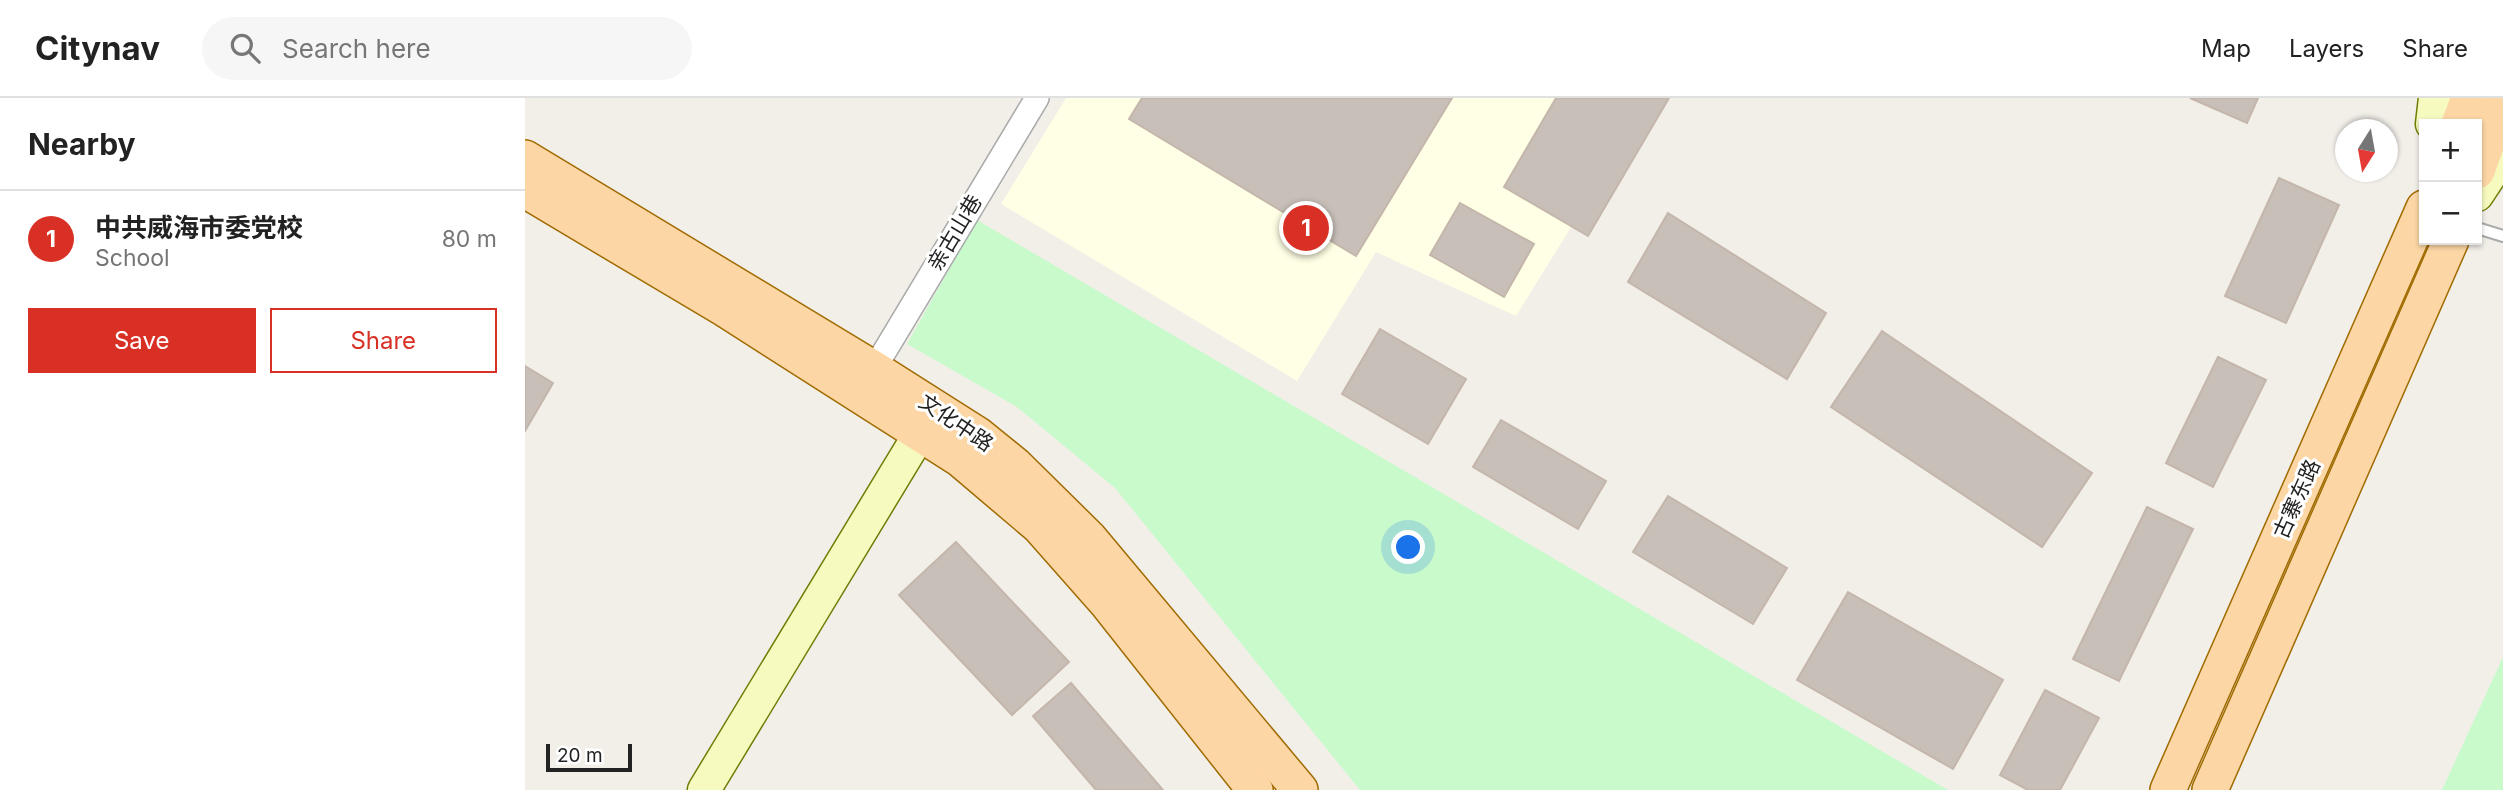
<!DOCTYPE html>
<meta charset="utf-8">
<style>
:root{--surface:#fff;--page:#f6f6f6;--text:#222;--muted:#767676;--line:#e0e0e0;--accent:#d93025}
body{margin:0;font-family:Inter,"Noto Sans SC",sans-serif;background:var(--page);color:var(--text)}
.controls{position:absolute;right:21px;top:21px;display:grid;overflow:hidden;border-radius:0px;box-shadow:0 2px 5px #0004}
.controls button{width:63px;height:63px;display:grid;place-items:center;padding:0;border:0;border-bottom:2px solid var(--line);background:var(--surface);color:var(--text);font:35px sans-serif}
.compass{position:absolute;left:1810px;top:21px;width:63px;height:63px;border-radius:50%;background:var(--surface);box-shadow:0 2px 5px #0004;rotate:191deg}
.scale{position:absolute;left:21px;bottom:18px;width:86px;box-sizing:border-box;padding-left:7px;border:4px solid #222;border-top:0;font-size:19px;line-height:24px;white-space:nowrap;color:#222;-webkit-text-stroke:5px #fff;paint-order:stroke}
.you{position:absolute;left:884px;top:450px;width:24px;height:24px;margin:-18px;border:5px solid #fff;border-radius:50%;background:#1a73e8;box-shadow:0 0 0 10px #1a73e833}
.badge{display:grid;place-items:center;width:46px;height:46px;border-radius:50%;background:var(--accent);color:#fff;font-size:23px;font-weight:700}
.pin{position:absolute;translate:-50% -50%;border:4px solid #fff;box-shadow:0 2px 7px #0006}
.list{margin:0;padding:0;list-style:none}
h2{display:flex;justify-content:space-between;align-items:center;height:91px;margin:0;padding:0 28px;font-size:30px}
h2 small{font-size:23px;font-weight:400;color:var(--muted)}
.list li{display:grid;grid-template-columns:46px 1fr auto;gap:21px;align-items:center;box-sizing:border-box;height:98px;padding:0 28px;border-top:2px solid var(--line)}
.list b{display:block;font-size:26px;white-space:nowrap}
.list p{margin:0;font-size:23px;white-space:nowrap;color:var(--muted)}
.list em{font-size:23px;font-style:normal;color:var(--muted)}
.actions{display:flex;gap:14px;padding:21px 28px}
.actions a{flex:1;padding:16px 0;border:2px solid var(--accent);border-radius:0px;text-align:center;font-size:24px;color:var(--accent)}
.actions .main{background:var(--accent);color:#fff}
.icon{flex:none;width:38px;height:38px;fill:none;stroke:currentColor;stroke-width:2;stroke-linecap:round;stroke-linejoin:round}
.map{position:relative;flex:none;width:1978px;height:692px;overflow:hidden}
header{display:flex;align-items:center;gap:42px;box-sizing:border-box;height:98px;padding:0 35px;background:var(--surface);border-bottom:2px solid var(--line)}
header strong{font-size:33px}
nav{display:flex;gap:38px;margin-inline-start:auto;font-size:24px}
.search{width:490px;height:63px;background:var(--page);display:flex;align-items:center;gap:18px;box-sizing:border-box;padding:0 24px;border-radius:38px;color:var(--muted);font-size:26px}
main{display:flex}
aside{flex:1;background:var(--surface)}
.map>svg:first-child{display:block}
</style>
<header>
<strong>Citynav</strong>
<div class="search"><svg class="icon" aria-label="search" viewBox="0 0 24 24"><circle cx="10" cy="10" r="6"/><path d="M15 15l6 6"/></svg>Search here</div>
<nav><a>Map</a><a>Layers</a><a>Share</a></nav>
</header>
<main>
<aside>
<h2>Nearby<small></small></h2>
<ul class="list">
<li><span class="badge">1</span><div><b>中共威海市委党校</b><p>School</p></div><em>80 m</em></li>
</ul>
<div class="actions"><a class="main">Save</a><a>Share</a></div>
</aside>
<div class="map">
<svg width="1978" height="692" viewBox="0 0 1978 692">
<rect width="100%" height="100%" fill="#f2efe9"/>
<polygon fill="#ffffe5" points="541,0 1126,0 991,218 851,154 772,283 476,106"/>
<g fill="#c8facc">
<polygon points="452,122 1423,692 835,692 590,390 492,309 382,246"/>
<polygon points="1978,559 1978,692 1917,692"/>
</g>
<g fill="#c7bfb8" stroke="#c4b6ab" stroke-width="2">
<polygon points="617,0 927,0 831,158 604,21"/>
<polygon points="1031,0 1144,0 1063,138 979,89"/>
<polygon points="1665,0 1733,0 1722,25"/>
<polygon points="1754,80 1814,107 1761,225 1700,198"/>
<polygon points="935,105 1009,146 979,199 905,157"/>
<polygon points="1143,115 1301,215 1262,281 1103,184"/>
<polygon points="855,231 941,281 903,346 817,296"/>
<polygon points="1357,233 1567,375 1517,449 1306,309"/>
<polygon points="1693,259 1741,282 1688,389 1641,365"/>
<polygon points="0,268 28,285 0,333"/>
<polygon points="976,322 1081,383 1053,431 948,369"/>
<polygon points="1143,398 1262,470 1228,526 1108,454"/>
<polygon points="1622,409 1668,431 1594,583 1548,561"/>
<polygon points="431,444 544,564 487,617 374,497"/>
<polygon points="1323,494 1478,582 1428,671 1272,582"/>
<polygon points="546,585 638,692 571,692 508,618"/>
<polygon points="1520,592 1574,620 1535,692 1503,692 1475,677"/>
</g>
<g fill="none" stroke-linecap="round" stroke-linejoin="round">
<g stroke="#a9a9a9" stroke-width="14">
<polyline id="lane" points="1952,130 1978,138"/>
</g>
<g stroke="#a9a9a9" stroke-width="26">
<polyline id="street" points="349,271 512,0"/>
</g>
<g stroke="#707d05" stroke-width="35">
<g id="secondary">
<polyline points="1907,26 1910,0"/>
<polyline points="1952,97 1978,58"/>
<polyline points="179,692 408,314"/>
</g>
</g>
<g stroke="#a06b00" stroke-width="38">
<g id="primary">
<polyline points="1934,26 1944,0"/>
<polyline points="0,60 349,271 453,337 490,367 564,440 775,692"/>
<polyline points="1952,73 1978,0"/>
<polyline points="0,92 200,211 435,361 514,428 582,505 730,692"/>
<polyline points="1643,692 1899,110"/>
<polyline points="1685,692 1926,142"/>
</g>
</g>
<use href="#lane" stroke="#fff" stroke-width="10"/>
<use href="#street" stroke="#fff" stroke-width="23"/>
<use href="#secondary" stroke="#f7fabf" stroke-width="32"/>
<use href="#primary" stroke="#fcd6a4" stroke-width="35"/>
</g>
<g text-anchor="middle" stroke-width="6" stroke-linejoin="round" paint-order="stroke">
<g font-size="21" fill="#222" stroke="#fff">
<text transform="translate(430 135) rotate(-59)" y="7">亲古山巷</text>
<text transform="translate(431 325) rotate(34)" y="7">文化中路</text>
<text transform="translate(1772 401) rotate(-66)" y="7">古寨东路</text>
</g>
</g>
</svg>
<div class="controls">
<button>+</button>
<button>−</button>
</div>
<svg class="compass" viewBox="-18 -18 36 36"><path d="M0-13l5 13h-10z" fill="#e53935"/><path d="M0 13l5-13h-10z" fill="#767676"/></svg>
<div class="scale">20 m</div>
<div class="you"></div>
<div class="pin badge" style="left:781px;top:130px">1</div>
</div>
</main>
